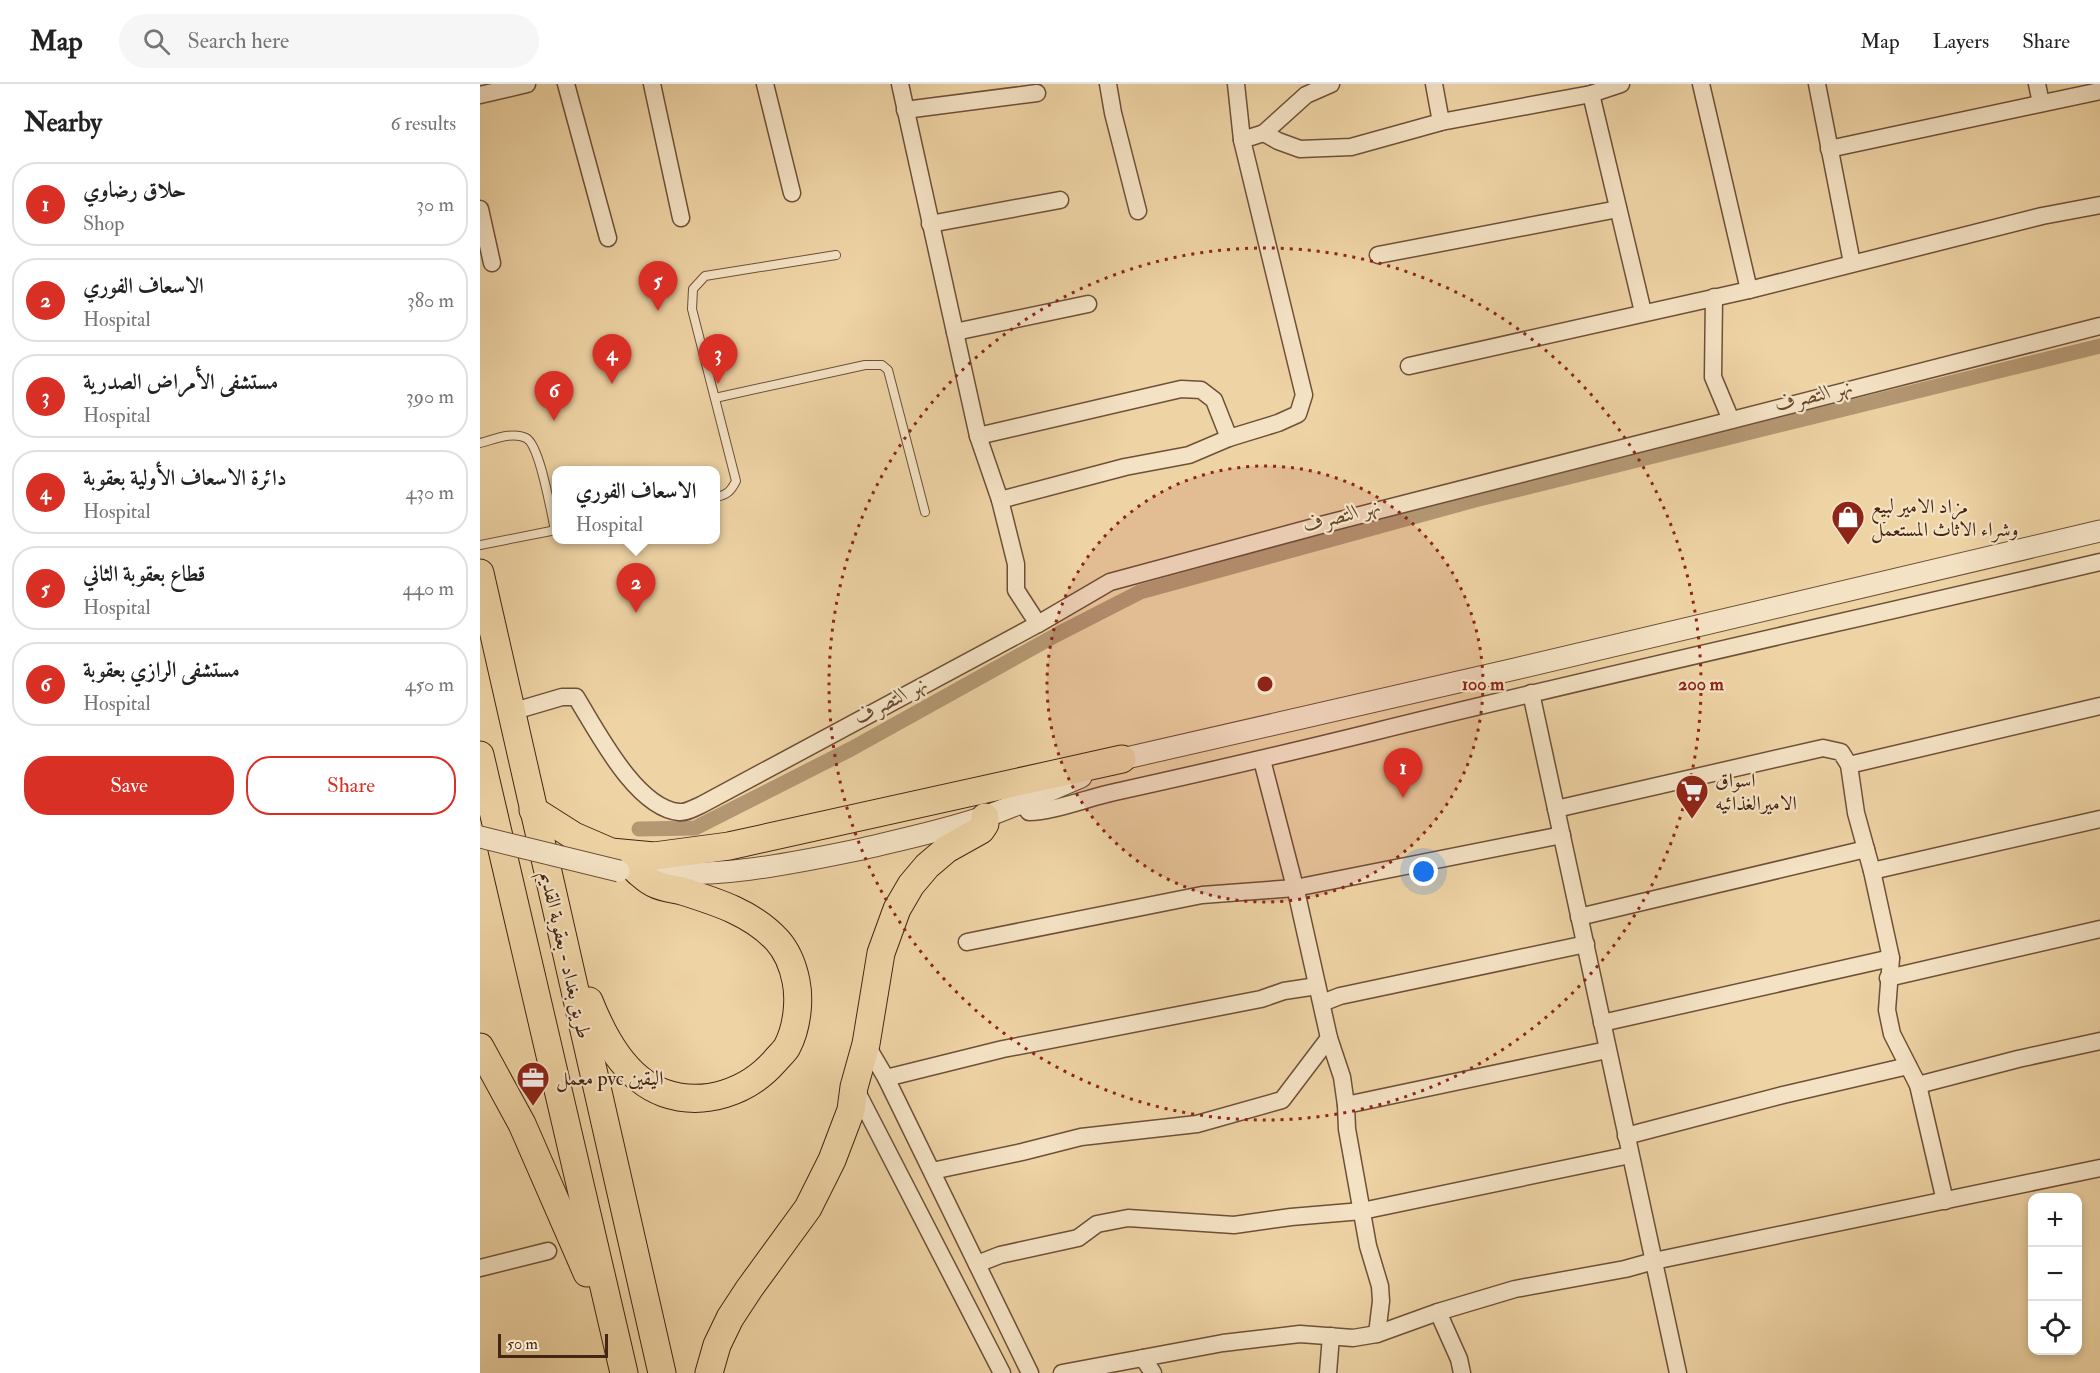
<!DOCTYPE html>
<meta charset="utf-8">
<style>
:root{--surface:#fff;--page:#f6f6f6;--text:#222;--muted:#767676;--line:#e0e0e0;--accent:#d93025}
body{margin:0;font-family:"IM FELL Double Pica",Amiri,serif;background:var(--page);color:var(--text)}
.controls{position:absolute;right:18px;bottom:18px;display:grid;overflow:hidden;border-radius:12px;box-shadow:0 3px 9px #0003}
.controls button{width:54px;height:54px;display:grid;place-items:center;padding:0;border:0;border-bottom:2px solid var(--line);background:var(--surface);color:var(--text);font:30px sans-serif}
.scale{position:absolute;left:18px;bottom:15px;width:110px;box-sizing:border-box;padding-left:6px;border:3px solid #432514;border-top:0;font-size:16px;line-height:21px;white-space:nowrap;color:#432514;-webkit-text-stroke:4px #f4e2c4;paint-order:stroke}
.you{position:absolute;left:944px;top:788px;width:21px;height:21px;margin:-15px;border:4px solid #fff;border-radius:50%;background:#1a73e8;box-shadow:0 0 0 9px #1a73e833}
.badge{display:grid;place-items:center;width:39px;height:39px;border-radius:50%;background:var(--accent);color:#fff;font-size:20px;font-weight:700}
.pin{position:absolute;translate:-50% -50px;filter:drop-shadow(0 2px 3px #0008)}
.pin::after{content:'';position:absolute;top:32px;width:21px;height:18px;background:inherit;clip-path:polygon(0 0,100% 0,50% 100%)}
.popup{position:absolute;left:72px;top:382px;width:168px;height:78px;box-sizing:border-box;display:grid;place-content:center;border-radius:12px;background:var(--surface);filter:drop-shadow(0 2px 4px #0005);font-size:20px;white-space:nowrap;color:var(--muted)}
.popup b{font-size:22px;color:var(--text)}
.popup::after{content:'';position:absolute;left:50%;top:100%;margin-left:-12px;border:12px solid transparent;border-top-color:var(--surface)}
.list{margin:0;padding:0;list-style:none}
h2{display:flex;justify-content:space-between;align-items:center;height:78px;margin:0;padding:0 24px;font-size:26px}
h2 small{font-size:20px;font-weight:400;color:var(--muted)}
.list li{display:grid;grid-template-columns:39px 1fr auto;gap:18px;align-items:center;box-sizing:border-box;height:84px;margin:0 12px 12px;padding:0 12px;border:2px solid var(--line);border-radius:24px}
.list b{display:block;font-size:22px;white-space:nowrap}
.list p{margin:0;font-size:20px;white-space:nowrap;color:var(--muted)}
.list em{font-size:20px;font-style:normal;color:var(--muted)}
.actions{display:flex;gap:12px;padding:18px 24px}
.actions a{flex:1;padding:14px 0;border:2px solid var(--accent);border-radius:24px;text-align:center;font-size:21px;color:var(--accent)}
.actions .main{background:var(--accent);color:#fff}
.icon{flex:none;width:33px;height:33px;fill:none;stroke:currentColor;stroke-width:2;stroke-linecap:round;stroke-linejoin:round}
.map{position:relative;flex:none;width:1620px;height:1289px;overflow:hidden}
header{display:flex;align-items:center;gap:36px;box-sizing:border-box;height:84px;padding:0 30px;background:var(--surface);border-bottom:2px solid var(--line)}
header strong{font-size:28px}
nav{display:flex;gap:33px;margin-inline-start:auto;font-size:21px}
.search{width:420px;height:54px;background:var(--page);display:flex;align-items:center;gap:15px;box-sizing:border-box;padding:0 21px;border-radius:33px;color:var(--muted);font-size:22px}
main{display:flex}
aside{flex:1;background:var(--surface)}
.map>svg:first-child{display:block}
</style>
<header>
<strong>Map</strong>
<div class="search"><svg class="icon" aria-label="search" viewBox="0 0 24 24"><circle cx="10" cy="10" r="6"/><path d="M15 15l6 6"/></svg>Search here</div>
<nav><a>Map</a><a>Layers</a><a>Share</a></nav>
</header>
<main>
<aside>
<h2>Nearby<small>6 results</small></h2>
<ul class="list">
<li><span class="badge">1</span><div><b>حلاق رضاوي</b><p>Shop</p></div><em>30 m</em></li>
<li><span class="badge">2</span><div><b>الاسعاف الفوري</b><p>Hospital</p></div><em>380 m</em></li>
<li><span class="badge">3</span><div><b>مستشفى الأمراض الصدرية</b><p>Hospital</p></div><em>390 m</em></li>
<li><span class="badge">4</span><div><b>دائرة الاسعاف الأولية بعقوبة</b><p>Hospital</p></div><em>430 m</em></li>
<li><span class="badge">5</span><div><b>قطاع بعقوبة الثاني</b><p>Hospital</p></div><em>440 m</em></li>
<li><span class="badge">6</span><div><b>مستشفى الرازي بعقوبة</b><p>Hospital</p></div><em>450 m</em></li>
</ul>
<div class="actions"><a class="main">Save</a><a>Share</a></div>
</aside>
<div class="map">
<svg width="1620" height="1289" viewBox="0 0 1620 1289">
<rect width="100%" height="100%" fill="#eed3a4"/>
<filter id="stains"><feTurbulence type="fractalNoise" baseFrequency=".00333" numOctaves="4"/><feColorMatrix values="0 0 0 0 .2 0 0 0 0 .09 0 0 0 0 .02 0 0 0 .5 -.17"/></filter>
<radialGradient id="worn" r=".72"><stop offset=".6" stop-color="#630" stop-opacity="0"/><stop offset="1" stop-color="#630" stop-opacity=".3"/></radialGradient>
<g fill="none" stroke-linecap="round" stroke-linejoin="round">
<polyline stroke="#b49873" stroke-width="15" points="159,745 215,744 371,665 576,551 660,508 995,416 1620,262"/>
<g stroke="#6e5038" stroke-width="10">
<g id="service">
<polyline points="235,314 385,281 402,281 408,286 445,428"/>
<path d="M0,359C13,356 32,347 46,354C60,361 71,428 75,446"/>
<path d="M236,413C247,411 251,407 256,397L212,225L213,205L225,192L356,171"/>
<polyline points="0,461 76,446"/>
</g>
</g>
<g stroke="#6e5038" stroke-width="19">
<g id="minor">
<polyline points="86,0 128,154"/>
<polyline points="172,0 201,134"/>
<polyline points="285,0 312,109"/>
<polyline points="628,0 633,29 658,127"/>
<polyline points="756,0 762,56 784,49 826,11 851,0"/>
<polyline points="954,0 961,38"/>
<polyline points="1221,0 1269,206"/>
<polyline points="1337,0 1372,179"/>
<polyline points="1557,0 1561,19"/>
<polyline points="1111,10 1163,228"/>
<polyline points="0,11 47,0"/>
<polyline points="425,26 557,9"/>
<polyline points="784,49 798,57 820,65 871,63 961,38 1111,10 1141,0"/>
<polyline points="1349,65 1620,7"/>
<polyline points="0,125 12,179"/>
<polyline points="450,140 580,116"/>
<polyline points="898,171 1138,125"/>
<polyline points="1234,213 1233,293 1251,336"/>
<polyline points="475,248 608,220"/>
<polyline points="929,282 1269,206 1562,132 1620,121"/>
<polyline points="498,352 701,305 721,306 734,316 749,354"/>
<polyline points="520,416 645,383 709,371 749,354 798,339 818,330 824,311 762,56"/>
<polyline points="558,540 630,498 845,440 1620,242"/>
<polyline points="1051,609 1198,1289"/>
<path d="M31,628L82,613H96C117,647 156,724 199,728C206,729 214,724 221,721L558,540L536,506V480L520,416L498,352L420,0"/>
<polyline points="782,676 817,811 849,954 862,993 866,1021 867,1045 888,1162 900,1202 901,1217 897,1250"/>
<polyline points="1369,681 1620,622"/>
<path d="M541,718L549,728C573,728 610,713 635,708C721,689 808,669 893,648C1135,588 1378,535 1620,478"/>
<polyline points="1076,725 1343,664 1361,668 1369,681 1376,729 1392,787 1411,874 1407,926 1412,950 1438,1001 1465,1117"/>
<polyline points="1392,787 1620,735"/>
<polyline points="1099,833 1386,765"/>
<polyline points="487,858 722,811 815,804 1082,751"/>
<polyline points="1408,894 1620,845"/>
<polyline points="842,919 860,912 1106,860"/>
<polyline points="1122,939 1411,874"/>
<polyline points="386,960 406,994 550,1289"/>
<polyline points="406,994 523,965 781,915 804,907 837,902"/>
<polyline points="1438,1001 1538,975 1620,957"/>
<polyline points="375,1004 522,1289"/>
<polyline points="866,1021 1127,966"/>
<polyline points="1146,1052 1303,1011 1428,982"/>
<polyline points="452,1087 542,1068 601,1053 717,1040 802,1016 849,954"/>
<polyline points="497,1180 520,1171 598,1154 617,1140 648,1134 754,1141 811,1133 882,1127 1150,1071"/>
<polyline points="0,1184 68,1167"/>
<polyline points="958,1228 979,1275 982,1289"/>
<polyline points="663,1274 673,1289"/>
<polyline points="582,1289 743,1259 820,1250 873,1254 897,1250 958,1228 1035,1205 1145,1185 1174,1177 1620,1084"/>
<polyline points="848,1289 851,1252"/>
</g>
</g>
<g stroke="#6e5038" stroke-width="23">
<g id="tertiary">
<polyline points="630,680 642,675 1035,585 1620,447"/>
<path d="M161,788C234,795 305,781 377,766C419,756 463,747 504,733C537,722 569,706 601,693"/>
</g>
</g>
<g stroke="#432514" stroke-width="29">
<g id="trunk">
<polyline points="0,489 182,1289"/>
<polyline points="0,671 144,1289"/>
<polyline points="53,726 94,752 131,768 174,772 249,762 642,675"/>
<path d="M109,917C123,952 145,995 184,1009C224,1023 268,1008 295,977C299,972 304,968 307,963C317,944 320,917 316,897C313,882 307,867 297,856C272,829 237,818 202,807C193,805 183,804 175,800C169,798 163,792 157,787"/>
<polyline points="0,963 42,1040 107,1189"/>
<polyline points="229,1289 237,1261 250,1234 269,1205 328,1124 352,1076 371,1026 374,1003 386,960 401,869 417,825 431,801 447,782 467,765 501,746 505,740 505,733"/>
</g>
</g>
<use href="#service" stroke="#f4e2c4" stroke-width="8"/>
<use href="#minor" stroke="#f4e2c4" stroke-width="16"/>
<use href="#tertiary" stroke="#f4e2c4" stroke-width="21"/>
<use href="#trunk" stroke="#eed3a4" stroke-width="27"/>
<g stroke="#6e5038" stroke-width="23" stroke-linecap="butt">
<polyline id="tertiary-bridge" points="0,753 139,787"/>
</g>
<use href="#tertiary-bridge" stroke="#f4e2c4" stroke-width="21"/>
</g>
<circle cx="785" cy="600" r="218" fill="#8f2418" fill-opacity=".12"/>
<g fill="none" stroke="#8f2418" stroke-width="3" stroke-dasharray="3 6">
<circle cx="785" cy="600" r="218"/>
<circle cx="785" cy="600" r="436"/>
</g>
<defs>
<g id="shop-pin" transform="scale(1.725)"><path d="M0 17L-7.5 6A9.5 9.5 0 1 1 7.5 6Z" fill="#8f2418" stroke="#f4e2c4"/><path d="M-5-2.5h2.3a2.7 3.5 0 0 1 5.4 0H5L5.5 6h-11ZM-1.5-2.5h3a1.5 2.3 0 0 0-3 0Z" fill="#fff"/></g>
<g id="supermarket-pin" transform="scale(1.725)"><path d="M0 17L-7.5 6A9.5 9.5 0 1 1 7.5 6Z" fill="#8f2418" stroke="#f4e2c4"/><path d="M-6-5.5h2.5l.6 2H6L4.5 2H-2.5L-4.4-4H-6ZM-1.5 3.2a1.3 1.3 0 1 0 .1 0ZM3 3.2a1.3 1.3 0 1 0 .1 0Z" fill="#fff"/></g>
<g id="office-pin" transform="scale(1.725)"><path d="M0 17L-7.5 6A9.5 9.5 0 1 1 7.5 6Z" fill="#8f2418" stroke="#f4e2c4"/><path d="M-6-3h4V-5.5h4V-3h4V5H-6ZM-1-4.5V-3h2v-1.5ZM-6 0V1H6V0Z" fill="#fff"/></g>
</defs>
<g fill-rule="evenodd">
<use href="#shop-pin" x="1368" y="433"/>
<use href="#supermarket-pin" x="1212" y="707"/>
<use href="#office-pin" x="53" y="994"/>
</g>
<g text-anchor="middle" stroke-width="4.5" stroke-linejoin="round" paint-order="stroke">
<g font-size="20" fill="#432514" stroke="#f4e2c4" text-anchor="start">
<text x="1391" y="429">مزاد الامير لبيع<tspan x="1391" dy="23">وشراء الاثاث المستعمل</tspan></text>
<text x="1235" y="703">اسواق<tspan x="1235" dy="23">الاميرالغذائيه</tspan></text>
<text x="76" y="1001">معمل pvc اليقين</text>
</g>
<g font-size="20" fill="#432514" stroke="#f4e2c4">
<text transform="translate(86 871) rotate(77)" y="7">طريق بغداد - بعقوبة القديم</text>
</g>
<g font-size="21" font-style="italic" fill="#654830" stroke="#f4e2c4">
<text transform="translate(1334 311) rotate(-14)" y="7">نهر التصرف</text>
<text transform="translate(862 431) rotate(-15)" y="7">نهر التصرف</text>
<text transform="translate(411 616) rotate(-28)" y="7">نهر التصرف</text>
</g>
</g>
<circle cx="785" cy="600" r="9" fill="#8f2418" stroke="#f4e2c4" stroke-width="3"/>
<g font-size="18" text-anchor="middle" font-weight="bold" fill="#8f2418" stroke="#f4e2c4" stroke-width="4.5" stroke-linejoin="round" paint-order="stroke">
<text x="1003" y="606">100 m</text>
<text x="1221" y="606">200 m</text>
</g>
<rect width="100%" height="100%" filter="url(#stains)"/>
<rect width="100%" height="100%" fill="url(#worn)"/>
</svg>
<div class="controls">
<button>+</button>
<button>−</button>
<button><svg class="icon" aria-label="locate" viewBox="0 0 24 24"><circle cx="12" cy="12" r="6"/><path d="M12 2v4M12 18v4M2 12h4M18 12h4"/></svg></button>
</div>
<div class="scale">50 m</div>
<div class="you"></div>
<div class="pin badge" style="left:923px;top:714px">1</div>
<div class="pin badge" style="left:156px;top:529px">2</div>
<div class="popup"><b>الاسعاف الفوري</b>Hospital</div>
<div class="pin badge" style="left:238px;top:300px">3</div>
<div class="pin badge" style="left:132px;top:300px">4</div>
<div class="pin badge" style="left:178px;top:227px">5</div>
<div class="pin badge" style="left:74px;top:337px">6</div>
</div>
</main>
